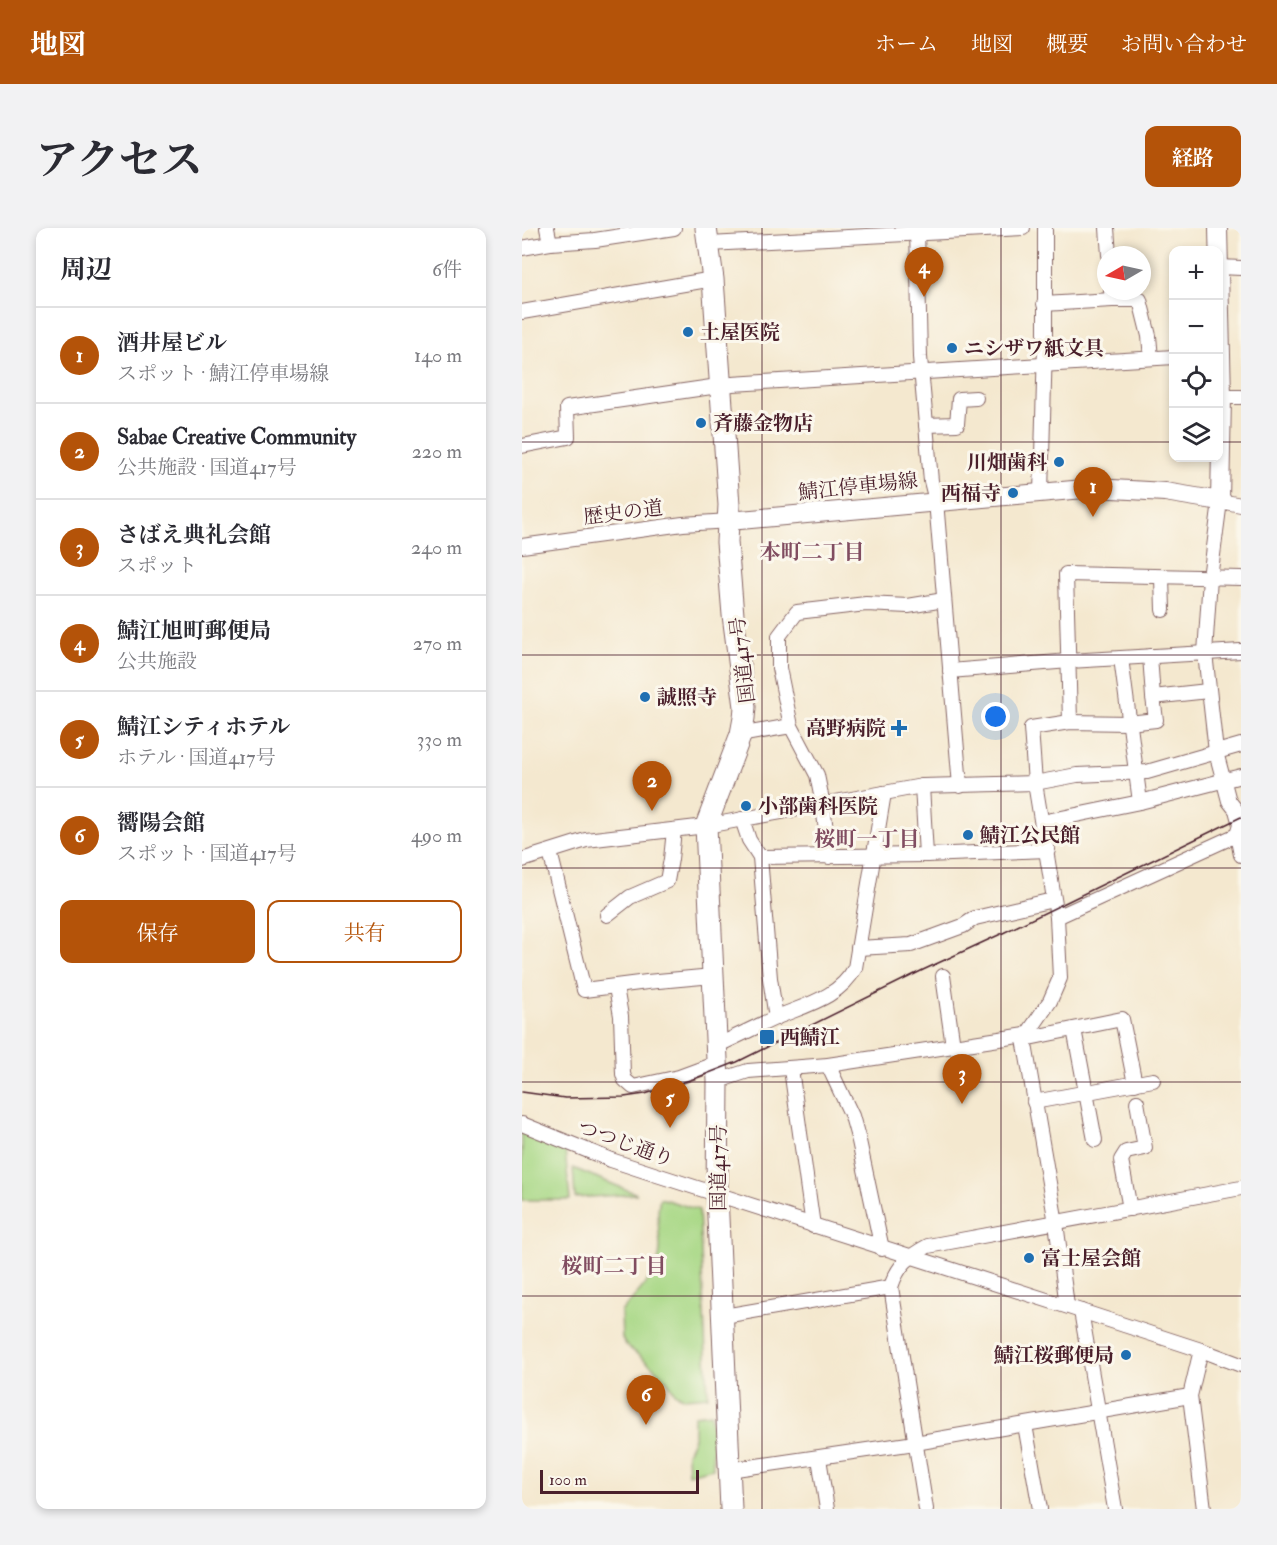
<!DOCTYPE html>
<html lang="ja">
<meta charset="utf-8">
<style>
:root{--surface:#fff;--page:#f2f2f3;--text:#2b2b33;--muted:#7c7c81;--line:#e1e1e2;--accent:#b45309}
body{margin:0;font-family:"IM FELL Double Pica","Noto Serif JP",serif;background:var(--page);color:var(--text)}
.controls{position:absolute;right:18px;top:18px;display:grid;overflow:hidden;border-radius:12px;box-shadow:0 3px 9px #0003}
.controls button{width:54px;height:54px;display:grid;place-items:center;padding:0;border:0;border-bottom:2px solid var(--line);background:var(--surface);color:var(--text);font:30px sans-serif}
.compass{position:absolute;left:575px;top:18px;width:54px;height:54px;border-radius:50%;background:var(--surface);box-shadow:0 3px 9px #0003;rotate:261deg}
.scale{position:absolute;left:18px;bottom:15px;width:159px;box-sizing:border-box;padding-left:6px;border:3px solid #4a1f2b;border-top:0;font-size:16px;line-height:21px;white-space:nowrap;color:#4a1f2b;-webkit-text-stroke:4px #fbf7ec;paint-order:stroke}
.you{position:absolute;left:474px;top:489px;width:21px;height:21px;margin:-15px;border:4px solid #fff;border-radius:50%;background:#1a73e8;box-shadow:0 0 0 9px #1a73e833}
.badge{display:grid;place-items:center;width:39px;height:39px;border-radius:50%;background:var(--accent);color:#fff;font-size:20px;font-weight:700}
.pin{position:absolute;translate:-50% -50px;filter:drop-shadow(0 2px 3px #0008)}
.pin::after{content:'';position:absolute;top:32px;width:21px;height:18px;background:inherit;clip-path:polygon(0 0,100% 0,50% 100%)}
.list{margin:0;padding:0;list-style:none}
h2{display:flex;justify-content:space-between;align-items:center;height:78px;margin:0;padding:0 24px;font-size:26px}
h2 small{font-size:20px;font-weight:400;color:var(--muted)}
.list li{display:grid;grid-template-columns:39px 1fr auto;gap:18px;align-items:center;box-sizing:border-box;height:96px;padding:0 24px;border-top:2px solid var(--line)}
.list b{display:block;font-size:22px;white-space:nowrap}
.list p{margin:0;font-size:20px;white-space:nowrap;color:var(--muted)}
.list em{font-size:20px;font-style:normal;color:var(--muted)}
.actions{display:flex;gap:12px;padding:18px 24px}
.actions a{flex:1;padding:14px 0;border:2px solid var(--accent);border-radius:12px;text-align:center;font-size:21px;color:var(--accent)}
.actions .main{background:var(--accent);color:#fff}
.icon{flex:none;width:33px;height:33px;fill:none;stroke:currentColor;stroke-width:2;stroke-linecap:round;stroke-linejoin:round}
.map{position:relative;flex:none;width:719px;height:1281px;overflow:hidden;border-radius:12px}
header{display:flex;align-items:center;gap:36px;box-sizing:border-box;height:84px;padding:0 30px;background:var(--accent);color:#fff}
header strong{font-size:28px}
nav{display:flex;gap:33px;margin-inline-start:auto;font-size:21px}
.intro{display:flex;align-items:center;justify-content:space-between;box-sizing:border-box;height:144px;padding:0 36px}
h1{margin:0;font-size:42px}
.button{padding:15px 27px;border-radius:12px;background:var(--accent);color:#fff;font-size:21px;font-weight:700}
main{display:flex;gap:36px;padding:0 36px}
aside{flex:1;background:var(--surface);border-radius:12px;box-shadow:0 3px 9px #0003}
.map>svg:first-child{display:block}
</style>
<header>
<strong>地図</strong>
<nav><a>ホーム</a><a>地図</a><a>概要</a><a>お問い合わせ</a></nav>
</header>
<div class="intro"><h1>アクセス</h1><a class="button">経路</a></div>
<main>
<aside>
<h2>周辺<small>6件</small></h2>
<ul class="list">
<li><span class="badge">1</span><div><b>酒井屋ビル</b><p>スポット · 鯖江停車場線</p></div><em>140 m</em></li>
<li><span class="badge">2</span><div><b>Sabae Creative Community</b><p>公共施設 · 国道417号</p></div><em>220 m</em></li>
<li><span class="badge">3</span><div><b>さばえ典礼会館</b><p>スポット</p></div><em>240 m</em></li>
<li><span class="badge">4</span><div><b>鯖江旭町郵便局</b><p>公共施設</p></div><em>270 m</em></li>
<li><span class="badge">5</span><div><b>鯖江シティホテル</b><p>ホテル · 国道417号</p></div><em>330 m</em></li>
<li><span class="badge">6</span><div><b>嚮陽会館</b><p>スポット · 国道417号</p></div><em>490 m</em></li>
</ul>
<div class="actions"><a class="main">保存</a><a>共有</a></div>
</aside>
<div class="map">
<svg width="719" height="1281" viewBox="0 0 719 1281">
<rect width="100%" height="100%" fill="#fbf7ec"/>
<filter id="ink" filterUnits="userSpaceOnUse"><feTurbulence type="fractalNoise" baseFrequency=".0167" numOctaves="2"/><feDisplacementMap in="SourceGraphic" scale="12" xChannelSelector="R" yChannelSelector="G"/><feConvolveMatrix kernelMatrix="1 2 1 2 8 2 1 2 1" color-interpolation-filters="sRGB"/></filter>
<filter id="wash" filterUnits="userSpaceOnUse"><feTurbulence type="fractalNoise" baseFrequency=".008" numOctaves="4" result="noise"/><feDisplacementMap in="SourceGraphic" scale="24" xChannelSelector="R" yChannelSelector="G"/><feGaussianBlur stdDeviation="1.35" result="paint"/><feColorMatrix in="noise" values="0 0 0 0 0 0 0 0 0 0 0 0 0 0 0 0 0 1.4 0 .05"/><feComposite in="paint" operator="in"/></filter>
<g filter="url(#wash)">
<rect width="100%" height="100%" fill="#f4e8cf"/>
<g fill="#a9d886" stroke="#7a7c58" stroke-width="1.5">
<polygon points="0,903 43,922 48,972 0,972"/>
<polygon points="51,940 115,966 53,970"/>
<path d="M138,970L177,982L186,1168L162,1170L154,1166L145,1153L131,1139L104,1117L100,1110L99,1084C116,1064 140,1044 138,1016C137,1000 134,986 138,970Z"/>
<polygon points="189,1185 191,1240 166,1246 165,1225 172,1210 172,1187"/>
</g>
</g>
<g filter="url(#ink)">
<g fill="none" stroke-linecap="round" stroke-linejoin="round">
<g stroke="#866564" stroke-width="16">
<g id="minor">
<polyline points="25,0 28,15"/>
<polyline points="395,0 398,129 409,253 414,273 438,558"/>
<polyline points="585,0 587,27"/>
<polyline points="187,16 501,0"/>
<polyline points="0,20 28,15 73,12 152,0"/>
<polyline points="698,39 719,40"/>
<polyline points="589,63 590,72 618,72 627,108 629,130"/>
<polyline points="522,76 590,72"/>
<polyline points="0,84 191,51"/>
<polyline points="700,169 719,169"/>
<polyline points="404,197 435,196 437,171 454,170"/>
<polyline points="0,218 46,209 45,180 210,156 652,129"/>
<polyline points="519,265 523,117 523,0"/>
<polyline points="719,277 698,273 688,350 683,425 694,524 707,573 714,582 718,597 715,607 719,627"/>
<polyline points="0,318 161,296 207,293"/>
<polyline points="640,349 641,382"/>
<polyline points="628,428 631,469"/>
<polyline points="428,443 547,433 719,423"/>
<polyline points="686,463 631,469 634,492 606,495 548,494 509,500 513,555 555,547 625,544 719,517"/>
<polyline points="548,494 544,346 719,350"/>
<polyline points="269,498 257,440 257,408 275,384 344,376 386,378 422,372"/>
<polyline points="223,506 269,498 295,547 301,577 307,629"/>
<polyline points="400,558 404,627"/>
<polyline points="618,574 719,548"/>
<polyline points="220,591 227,612 238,629 248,750 254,790"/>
<polyline points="520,594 618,574 599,430"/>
<polyline points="28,624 62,762 125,754 191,748"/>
<polyline points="238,629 404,627 526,622"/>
<polyline points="0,632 64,612 184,598 400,558 513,555 535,689 538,750 528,773 502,811 534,995 545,1078"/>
<polyline points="85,687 108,669 145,653 149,631 152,602"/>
<polyline points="535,689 719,605"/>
<polyline points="336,720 389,717 441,698 453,690 531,672"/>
<polyline points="421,748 431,818"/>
<polyline points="94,759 99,788 101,846 103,852 111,859 157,849 195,835"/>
<polyline points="552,801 573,912"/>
<polyline points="502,811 600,791 613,856"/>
<path d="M194,818C214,809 233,799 253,790C283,777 317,770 333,740L362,565"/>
<polyline points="306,837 330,888 337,913 360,1021"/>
<polyline points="269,841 291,998"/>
<polyline points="196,853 226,843 306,837 504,807"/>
<polyline points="512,874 631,852"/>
<polyline points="0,896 89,932 138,948 559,1083 679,1122 719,1137"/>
<polyline points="608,981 599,932 604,924 623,920 615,874"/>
<polyline points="559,1083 593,1281"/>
<polyline points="202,1088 369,1059"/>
<polyline points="668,1168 682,1281"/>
<polyline points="503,1197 518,1281"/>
<polyline points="297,1230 305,1281"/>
<polyline points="207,1242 393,1215 668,1168 679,1122"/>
<path d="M404,1281L369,1059C376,1037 387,1028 406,1018L719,960"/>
</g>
</g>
<g stroke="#866564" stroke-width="20">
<polyline id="major" points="207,293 573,260 643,264 698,273 700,169 696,0"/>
</g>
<g stroke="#866564" stroke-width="23">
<polyline id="highway" points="184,0 191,51 207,277 205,314 211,387 223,479 222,490 219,506 184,598 196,853 195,967 209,1281"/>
</g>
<use href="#minor" stroke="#fff" stroke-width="14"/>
<use href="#major" stroke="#fff" stroke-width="18"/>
<use href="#highway" stroke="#fff" stroke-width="21"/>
<polyline stroke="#4a1f2b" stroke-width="1.5" points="0,864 43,870 102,869 123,866 174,850 215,834 401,742 481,705 719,589"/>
</g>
</g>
<path fill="none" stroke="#4a1f2b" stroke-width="1.5" stroke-opacity="0.55" d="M240,0V1281M479,0V1281M0,214H652M696,214H719M0,427H719M0,640H719M0,854H719M0,1068H719"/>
<g fill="#1f6fb2" stroke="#fbf7ec" stroke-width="2">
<circle cx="166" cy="104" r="6"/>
<circle cx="430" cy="120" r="6"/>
<circle cx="179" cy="195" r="6"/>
<circle cx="537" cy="234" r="6"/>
<circle cx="491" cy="265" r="6"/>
<circle cx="123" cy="469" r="6"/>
<path d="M374 491h6v6h6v6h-6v6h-6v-6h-6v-6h6z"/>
<circle cx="224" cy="578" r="6"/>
<circle cx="446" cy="607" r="6"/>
<rect x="237" y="801" width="16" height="16" rx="3"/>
<circle cx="507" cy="1030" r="6"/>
<circle cx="604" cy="1127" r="6"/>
</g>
<g text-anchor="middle" stroke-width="6" stroke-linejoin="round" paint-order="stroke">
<g font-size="20" font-weight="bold" fill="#4a1f2b" stroke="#fbf7ec" text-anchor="start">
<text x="178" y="111">土屋医院</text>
<text x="442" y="127">ニシザワ紙文具</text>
<text x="191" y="202">斉藤金物店</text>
<text x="525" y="241" text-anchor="end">川畑歯科</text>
<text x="479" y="272" text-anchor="end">西福寺</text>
<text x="135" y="476">誠照寺</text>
<text x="364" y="507" text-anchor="end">高野病院</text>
<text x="236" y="585">小部歯科医院</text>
<text x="458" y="614">鯖江公民館</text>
<text x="258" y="816">西鯖江</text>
<text x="519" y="1037">富士屋会館</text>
<text x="592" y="1134" text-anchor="end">鯖江桜郵便局</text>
</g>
<g font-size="20" fill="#4a1f2b" stroke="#fbf7ec">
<text transform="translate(336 258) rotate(-6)" y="7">鯖江停車場線</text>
<text transform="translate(101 284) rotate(-7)" y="7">歴史の道</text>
<text transform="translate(220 432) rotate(-97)" y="7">国道417号</text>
<text transform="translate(104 915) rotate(20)" y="7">つつじ通り</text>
<text transform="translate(196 940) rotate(-90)" y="7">国道417号</text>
</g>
<g font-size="21" font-weight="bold" fill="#814d61" stroke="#fbf7ec">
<text x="290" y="331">本町二丁目</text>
<text x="345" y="618">桜町一丁目</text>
<text x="92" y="1045">桜町二丁目</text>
</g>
</g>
</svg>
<div class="controls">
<button>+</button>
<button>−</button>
<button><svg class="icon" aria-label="locate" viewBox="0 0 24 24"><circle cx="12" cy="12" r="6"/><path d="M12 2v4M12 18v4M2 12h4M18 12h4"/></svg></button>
<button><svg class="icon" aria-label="layers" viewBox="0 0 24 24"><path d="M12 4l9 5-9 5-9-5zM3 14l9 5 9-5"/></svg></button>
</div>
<svg class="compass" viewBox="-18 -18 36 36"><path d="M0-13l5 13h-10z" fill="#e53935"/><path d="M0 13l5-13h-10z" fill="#7c7c81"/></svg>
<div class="scale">100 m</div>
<div class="you"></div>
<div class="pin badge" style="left:571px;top:289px">1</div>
<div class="pin badge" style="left:130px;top:583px">2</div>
<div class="pin badge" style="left:440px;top:876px">3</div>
<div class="pin badge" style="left:402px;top:69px">4</div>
<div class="pin badge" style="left:148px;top:900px">5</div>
<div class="pin badge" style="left:124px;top:1197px">6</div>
</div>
</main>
